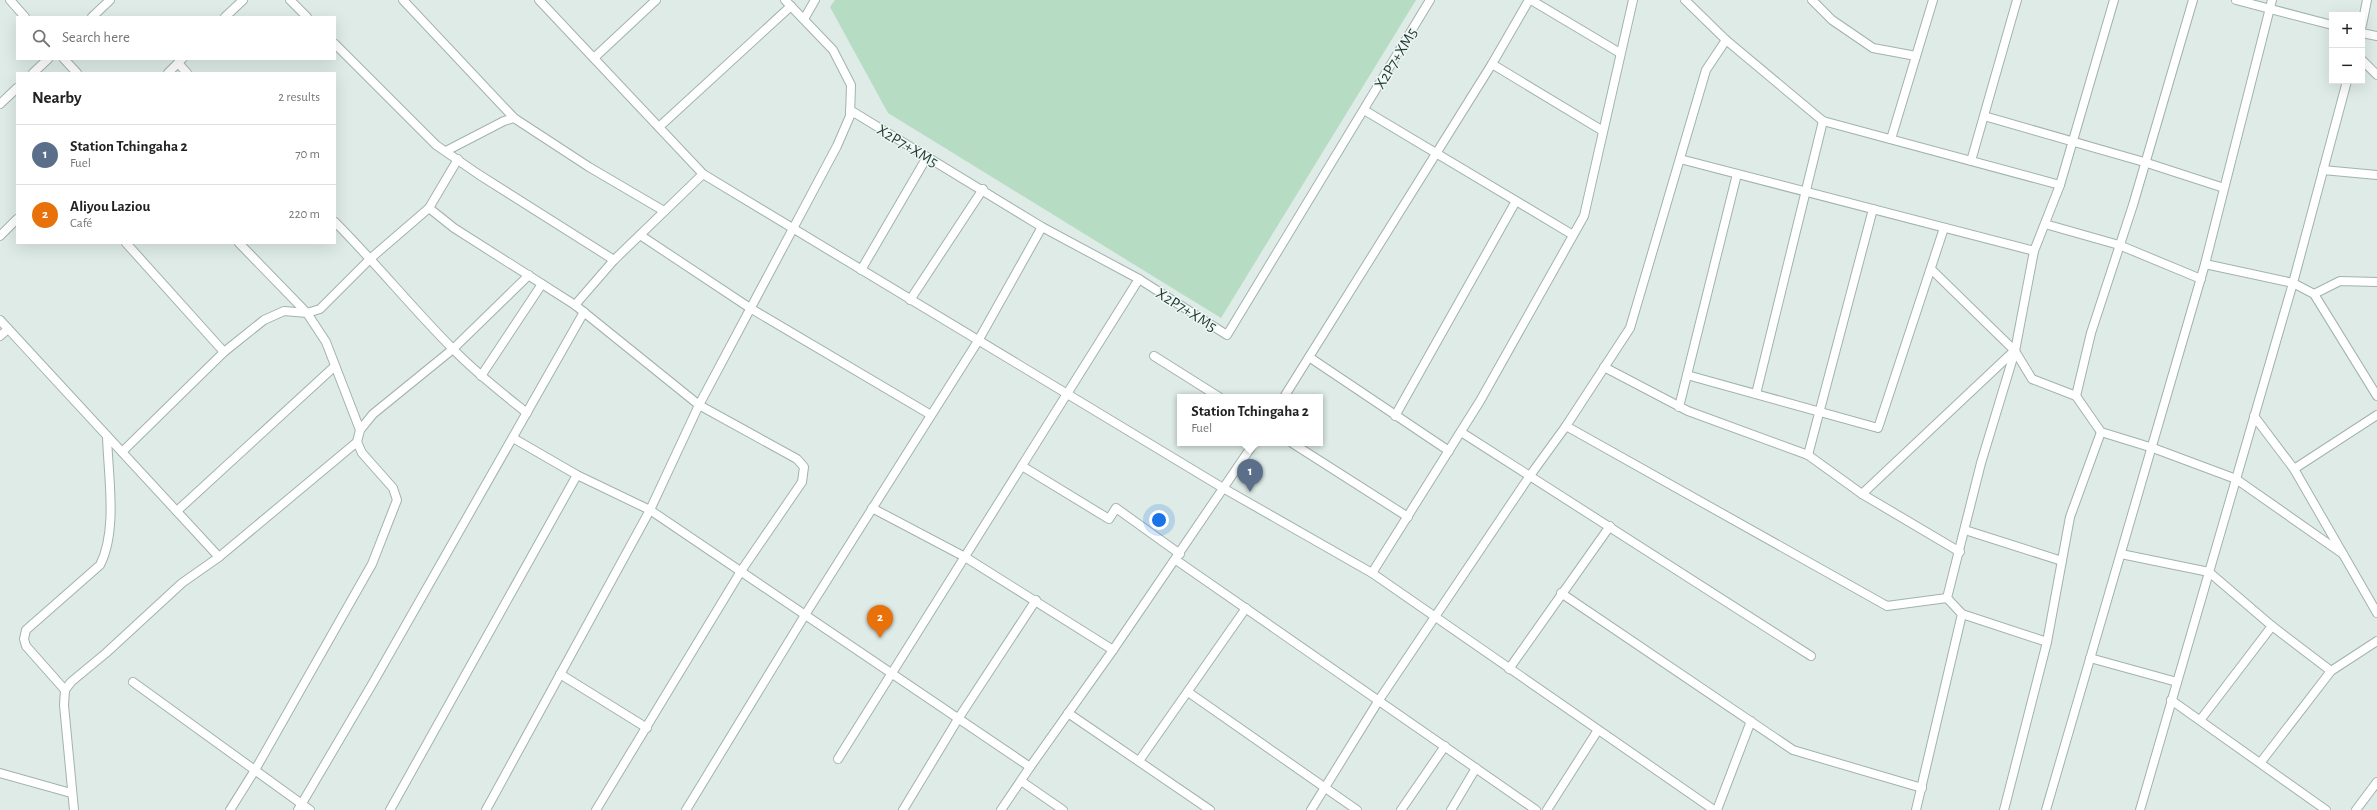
<!DOCTYPE html>
<meta charset="utf-8">
<style>
:root{--surface:#fff;--page:#f2f2f2;--text:#222;--muted:#767676;--line:#e0e0e0;--accent:#ea580c}
body{margin:0;font-family:"Alegreya Sans",sans-serif;background:var(--page);color:var(--text)}
.controls{position:absolute;right:12px;top:12px;display:grid;overflow:hidden;border-radius:0px;box-shadow:0 4px 16px #0002}
.controls button{width:36px;height:36px;display:grid;place-items:center;padding:0;border:0;border-bottom:1px solid var(--line);background:var(--surface);color:var(--text);font:20px sans-serif}
.you{position:absolute;left:1159px;top:520px;width:14px;height:14px;margin:-10px;border:3px solid #fff;border-radius:50%;background:#1a73e8;box-shadow:0 0 0 6px #1a73e833}
.badge{display:grid;place-items:center;width:26px;height:26px;border-radius:50%;background:var(--accent);color:#fff;font-size:13px;font-weight:700}
.pin{position:absolute;translate:-50% -33px;filter:drop-shadow(0 1px 2px #0008)}
.pin::after{content:'';position:absolute;top:21px;width:14px;height:12px;background:inherit;clip-path:polygon(0 0,100% 0,50% 100%)}
.popup{position:absolute;left:1177px;top:394px;width:146px;height:52px;box-sizing:border-box;display:grid;place-content:center;border-radius:0px;background:var(--surface);filter:drop-shadow(0 1px 3px #0005);font-size:13px;white-space:nowrap;color:var(--muted)}
.popup b{font-size:15px;color:var(--text)}
.popup::after{content:'';position:absolute;left:50%;top:100%;margin-left:-8px;border:8px solid transparent;border-top-color:var(--surface)}
.list{margin:0;padding:0;list-style:none}
h2{display:flex;justify-content:space-between;align-items:center;height:52px;margin:0;padding:0 16px;font-size:17px}
h2 small{font-size:13px;font-weight:400;color:var(--muted)}
.list li{display:grid;grid-template-columns:26px 1fr auto;gap:12px;align-items:center;box-sizing:border-box;height:60px;padding:0 16px;border-top:1px solid var(--line)}
.list b{display:block;font-size:15px;white-space:nowrap}
.list p{margin:0;font-size:13px;white-space:nowrap;color:var(--muted)}
.list em{font-size:13px;font-style:normal;color:var(--muted)}
.icon{flex:none;width:22px;height:22px;fill:none;stroke:currentColor;stroke-width:2;stroke-linecap:round;stroke-linejoin:round}
.map{position:relative;flex:none;width:2377px;height:810px;overflow:hidden}
.search{position:absolute;background:var(--surface);box-shadow:0 4px 16px #0002;left:16px;top:16px;width:320px;height:44px;display:flex;align-items:center;gap:10px;box-sizing:border-box;padding:0 14px;border-radius:0px;color:var(--muted);font-size:15px}
.panel{position:absolute;background:var(--surface);box-shadow:0 4px 16px #0002;left:16px;top:72px;width:320px;height:172px;border-radius:0px}
.map>svg:first-child{display:block}
</style>
<div class="map">
<svg width="2377" height="810" viewBox="0 0 2377 810">
<rect width="100%" height="100%" fill="#deebe6"/>
<polygon fill="#b6ddc3" points="835,0 1416,0 1221,318 888,113 830,7"/>
<g fill="none" stroke-linecap="round" stroke-linejoin="round">
<g stroke="#a1b3ad" stroke-width="10">
<g id="street">
<polyline points="10,0 25,17"/>
<polyline points="290,0 307,17"/>
<polyline points="403,0 514,118"/>
<polyline points="539,0 703,174 1223,488 1372,573 1714,810"/>
<polyline points="1531,0 1620,53"/>
<polyline points="1685,0 1726,40 1823,121 2060,185"/>
<polyline points="1812,0 1832,20 1873,48 1916,56"/>
<polyline points="2236,0 2332,25"/>
<polyline points="92,17 110,0"/>
<polyline points="225,17 243,0"/>
<polyline points="804,19 815,0"/>
<polyline points="2362,25 2367,0"/>
<polyline points="2362,33 2377,36"/>
<polyline points="335,44 436,145 478,174 614,260"/>
<polyline points="594,58 656,0"/>
<polyline points="64,59 77,73"/>
<polyline points="2362,60 2377,75"/>
<polyline points="178,63 187,73"/>
<polyline points="1492,64 1603,131"/>
<polyline points="33,73 48,59"/>
<polyline points="168,73 182,59"/>
<polyline points="0,104 17,88"/>
<polyline points="850,110 1042,227 1139,279 1227,335 1430,0"/>
<polyline points="1364,110 1573,235"/>
<polyline points="1984,116 2144,162 2224,188"/>
<polyline points="659,127 791,6"/>
<polyline points="1891,139 1933,0"/>
<polyline points="446,151 504,121 514,118 589,167 664,211"/>
<polyline points="1680,159 2034,251"/>
<polyline points="1971,161 2017,0"/>
<polyline points="2323,170 2377,175"/>
<polyline points="429,208 454,228 575,305 699,405 797,459 804,467 802,482 741,571 596,810"/>
<path d="M335,222C376,263 412,308 453,349C476,373 502,393 527,413"/>
<polyline points="2045,224 2119,245 2201,279"/>
<polyline points="640,235 750,308 931,415"/>
<polyline points="0,236 17,219"/>
<polyline points="126,243 224,352"/>
<polyline points="239,243 307,313 326,342 360,430"/>
<polyline points="2205,264 2293,283 2314,294 2377,396"/>
<polyline points="1931,269 2015,351 2032,379 2076,396 2101,432 2153,448 2236,479 2343,554"/>
<polyline points="861,270 927,157"/>
<polyline points="2314,294 2340,281 2377,282"/>
<polyline points="910,300 983,189"/>
<polyline points="575,305 614,260 703,174"/>
<polyline points="0,320 219,557"/>
<polyline points="0,336 8,329"/>
<polyline points="1154,356 1219,397"/>
<polyline points="1309,357 1449,451"/>
<polyline points="1604,367 1688,411 1808,455 1862,494 1960,552"/>
<polyline points="1687,375 1878,428 1944,228"/>
<polyline points="481,376 542,284"/>
<polyline points="1756,394 1823,121"/>
<polyline points="2076,396 2091,333 2133,205 2193,0"/>
<polyline points="1284,397 1492,64 1529,0"/>
<polyline points="1679,407 1737,174"/>
<polyline points="1395,416 1516,201"/>
<polyline points="2254,416 2294,469 2377,613"/>
<polyline points="1566,426 1887,606 1947,598"/>
<polyline points="1461,432 1811,656"/>
<polyline points="513,438 577,475 650,510 1030,767 1113,650 1254,443"/>
<polyline points="1292,443 1408,517"/>
<polyline points="122,452 224,352 264,320 284,311 307,313 320,309 371,258 429,208 458,159"/>
<polyline points="1808,455 1873,209"/>
<polyline points="1022,466 1109,519 1116,508 1180,554"/>
<polyline points="2294,469 2377,415"/>
<polyline points="1862,494 2014,351"/>
<polyline points="872,508 965,557 1113,650"/>
<polyline points="177,511 335,366"/>
<polyline points="1965,530 2062,561"/>
<polyline points="2121,554 2209,572 2272,626 2331,671"/>
<polyline points="1176,560 1536,810"/>
<polyline points="1372,573 1480,401 1584,216 1633,0"/>
<polyline points="1561,593 1793,750 1922,788"/>
<polyline points="1962,614 2047,642"/>
<polyline points="2090,658 2177,682"/>
<polyline points="1509,669 1610,526"/>
<polyline points="560,674 647,728"/>
<polyline points="133,682 310,810"/>
<path d="M65,690L26,646L24,639L26,630L100,565C118,530 108,475 107,436"/>
<polyline points="1188,692 1357,810"/>
<polyline points="2171,700 2326,810"/>
<polyline points="1068,713 1210,810"/>
<polyline points="2201,719 2272,626"/>
<polyline points="838,759 1139,279"/>
<polyline points="1139,761 1246,608"/>
<polyline points="2261,762 2331,671 2377,641"/>
<polyline points="0,773 71,793"/>
<polyline points="1021,781 1063,810"/>
<polyline points="74,810 64,705 65,690 71,682 106,653 182,583 219,557 357,442"/>
<polyline points="230,810 255,770 372,564 397,500 393,488 362,453 357,442 360,430 373,414 453,349 529,275"/>
<polyline points="298,810 374,681 584,312"/>
<polyline points="390,810 577,475"/>
<polyline points="486,810 650,510 699,405 837,146 850,116 851,85 833,50 785,0"/>
<polyline points="686,810 805,615 978,341 1042,227"/>
<polyline points="903,810 958,719 1036,600"/>
<polyline points="1001,810 1030,767"/>
<polyline points="1311,810 1379,700 1529,477 1566,426 1630,328 1706,70 1726,40"/>
<polyline points="1401,810 1445,746"/>
<polyline points="1451,810 1476,768"/>
<polyline points="1547,810 1598,730"/>
<polyline points="1717,810 1751,721"/>
<polyline points="1916,810 1962,614 1947,598 1981,463 2015,351 2034,251 2060,185 2114,0"/>
<polyline points="2004,810 2047,642 2070,517 2101,432"/>
<polyline points="2046,810 2205,264 2272,0"/>
<polyline points="2140,810 2293,283 2347,81"/>
<polyline points="2356,810 2377,782"/>
</g>
</g>
<use href="#street" stroke="#fff" stroke-width="8"/>
</g>
<g text-anchor="middle" stroke-width="3" stroke-linejoin="round" paint-order="stroke">
<g font-size="16" fill="#1f3b35" stroke="#eff7f3">
<text transform="translate(1395 58) rotate(-59)" y="6">X2P7+XM5</text>
<text transform="translate(908 145) rotate(31)" y="6">X2P7+XM5</text>
<text transform="translate(1187 309) rotate(32)" y="6">X2P7+XM5</text>
</g>
</g>
</svg>
<div class="controls">
<button>+</button>
<button>−</button>
</div>
<div class="you"></div>
<div class="pin badge" style="left:1250px;top:492px;background:#5c6f8a">1</div>
<div class="popup"><b>Station Tchingaha 2</b>Fuel</div>
<div class="pin badge" style="left:880px;top:638px;background:#e8710a">2</div>
<div class="search"><svg class="icon" aria-label="search" viewBox="0 0 24 24"><circle cx="10" cy="10" r="6"/><path d="M15 15l6 6"/></svg>Search here</div>
<section class="panel">
<h2>Nearby<small>2 results</small></h2>
<ul class="list">
<li><span class="badge" style="background:#5c6f8a">1</span><div><b>Station Tchingaha 2</b><p>Fuel</p></div><em>70 m</em></li>
<li><span class="badge" style="background:#e8710a">2</span><div><b>Aliyou Laziou</b><p>Café</p></div><em>220 m</em></li>
</ul>
</section>
</div>
